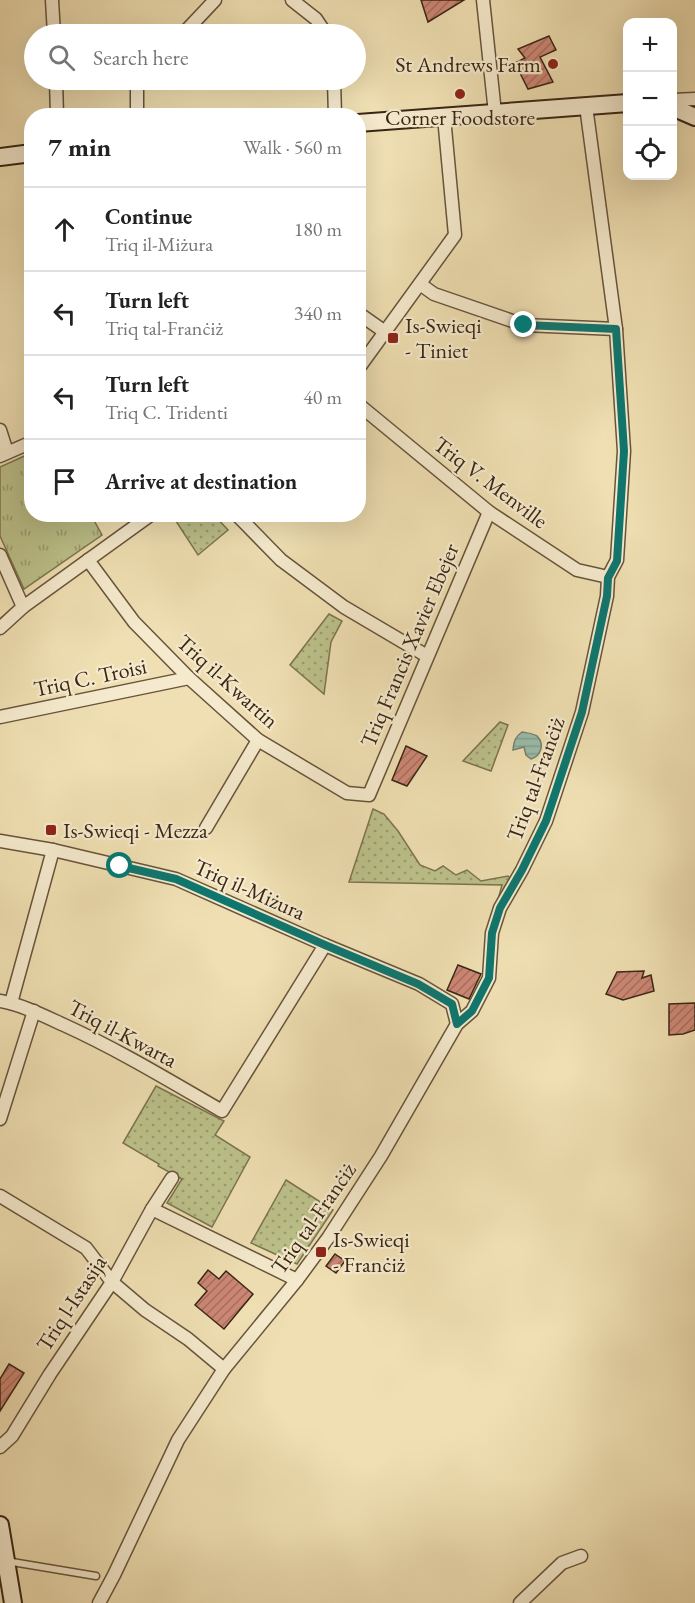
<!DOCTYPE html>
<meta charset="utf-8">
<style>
:root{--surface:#fff;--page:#f2f2f2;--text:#222;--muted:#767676;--line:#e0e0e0}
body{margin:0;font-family:"EB Garamond",serif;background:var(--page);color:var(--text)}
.controls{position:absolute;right:18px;top:18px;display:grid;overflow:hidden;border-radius:12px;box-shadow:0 6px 24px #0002}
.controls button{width:54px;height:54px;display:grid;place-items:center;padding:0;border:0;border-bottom:2px solid var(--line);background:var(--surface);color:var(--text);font:30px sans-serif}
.stop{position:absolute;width:18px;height:18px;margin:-14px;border:4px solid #0f766e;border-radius:50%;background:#fff}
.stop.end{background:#0f766e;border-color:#fff;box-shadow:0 2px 6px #0008}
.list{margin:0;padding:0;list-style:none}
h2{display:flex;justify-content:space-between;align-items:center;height:78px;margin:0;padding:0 24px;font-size:26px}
h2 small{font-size:20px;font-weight:400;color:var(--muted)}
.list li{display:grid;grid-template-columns:39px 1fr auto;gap:18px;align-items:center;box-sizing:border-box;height:84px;padding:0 24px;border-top:2px solid var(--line)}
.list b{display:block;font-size:22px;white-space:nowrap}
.list p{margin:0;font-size:20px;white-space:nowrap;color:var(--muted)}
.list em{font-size:20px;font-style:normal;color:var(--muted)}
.icon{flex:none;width:33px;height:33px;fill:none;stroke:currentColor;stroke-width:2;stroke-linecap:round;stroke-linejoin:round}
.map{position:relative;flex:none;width:695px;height:1603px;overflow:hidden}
.search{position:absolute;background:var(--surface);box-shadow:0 6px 24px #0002;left:24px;top:24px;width:342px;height:66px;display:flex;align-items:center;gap:15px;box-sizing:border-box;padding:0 21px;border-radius:33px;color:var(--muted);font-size:22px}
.panel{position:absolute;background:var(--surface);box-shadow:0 6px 24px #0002;left:24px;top:108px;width:342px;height:414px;border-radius:24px}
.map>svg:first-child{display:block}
</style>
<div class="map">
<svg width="695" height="1603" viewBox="0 0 695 1603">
<defs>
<pattern id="grass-dots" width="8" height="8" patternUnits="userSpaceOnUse" patternTransform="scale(1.5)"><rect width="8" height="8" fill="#bcc18a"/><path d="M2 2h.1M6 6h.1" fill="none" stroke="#9a9d70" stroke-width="1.8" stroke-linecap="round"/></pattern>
<pattern id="park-tufts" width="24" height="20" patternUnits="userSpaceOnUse" patternTransform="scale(1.5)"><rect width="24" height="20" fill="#bcc18a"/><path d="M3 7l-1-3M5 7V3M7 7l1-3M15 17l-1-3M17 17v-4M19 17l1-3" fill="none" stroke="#9a9d70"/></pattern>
<pattern id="water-rules" width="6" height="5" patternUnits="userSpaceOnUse" patternTransform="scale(1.5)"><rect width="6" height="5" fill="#9abdac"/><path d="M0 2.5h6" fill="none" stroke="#85a293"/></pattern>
<pattern id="building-hatch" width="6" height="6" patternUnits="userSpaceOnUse" patternTransform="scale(1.5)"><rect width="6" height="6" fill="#cd8775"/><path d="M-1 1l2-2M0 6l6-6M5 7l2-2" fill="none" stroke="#a76e5f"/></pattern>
</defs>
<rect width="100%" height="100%" fill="#efdfb2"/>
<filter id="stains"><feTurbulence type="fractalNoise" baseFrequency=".00333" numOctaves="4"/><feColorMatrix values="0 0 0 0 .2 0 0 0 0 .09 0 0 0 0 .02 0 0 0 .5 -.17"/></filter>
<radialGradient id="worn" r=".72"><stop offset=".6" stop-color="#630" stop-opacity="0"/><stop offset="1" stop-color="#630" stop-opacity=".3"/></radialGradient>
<g fill="url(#grass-dots)" stroke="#7b7450" stroke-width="1.5">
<polygon points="172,515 214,515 228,530 198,555"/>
<polygon points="329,614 342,621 331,642 324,694 290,665"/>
<polygon points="500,722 508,725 491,771 463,761"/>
<polygon points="373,809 384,814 398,831 420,865 435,871 443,866 456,875 467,870 481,881 508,876 510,878 496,907 502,885 349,882"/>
<polygon points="156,1086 224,1121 215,1135 250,1157 212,1227 167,1203 182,1179 158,1166 159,1164 123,1143"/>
<polygon points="286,1180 333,1210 297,1264 251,1243"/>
</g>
<polygon fill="url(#park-tufts)" stroke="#7b7450" stroke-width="1.5" points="31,453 32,514 91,515 102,535 24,589 0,536 0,467"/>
<path fill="url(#water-rules)" stroke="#748170" stroke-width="1.5" d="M522,732C527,733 532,733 537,736C545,744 541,756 531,759L526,755L524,747L513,750C514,741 515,737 522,732Z"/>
<g fill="url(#building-hatch)" stroke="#3a2615" stroke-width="1.5">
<polygon points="421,0 464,0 428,22"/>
<polygon points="549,36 556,50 540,57 553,82 528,89 515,63 525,58 518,49"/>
<polygon points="406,746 427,756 407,786 392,780"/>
<polygon points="458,965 481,974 469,999 447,990"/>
<polygon points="644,971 642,978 651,975 654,991 623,1000 606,994 617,972"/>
<polygon points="695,1003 695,1030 683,1034 669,1035 669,1004"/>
<polygon points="335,1254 345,1261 336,1273 326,1266"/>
<polygon points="208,1270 219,1279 226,1271 253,1294 224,1329 195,1305 207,1291 198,1283"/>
<polygon points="9,1364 24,1373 0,1411 0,1379"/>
</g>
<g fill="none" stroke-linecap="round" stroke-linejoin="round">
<g stroke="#67543c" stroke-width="9">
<polyline id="lane" points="6,1561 96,1576"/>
</g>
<g stroke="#67543c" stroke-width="15">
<g id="street">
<polyline points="52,0 54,34"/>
<polyline points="292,0 316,19 326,34"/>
<polyline points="483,0 495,113"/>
<polyline points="183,34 215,0"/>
<polyline points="56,80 57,116"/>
<polyline points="334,80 335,116"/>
<polyline points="672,100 695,99"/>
<polyline points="137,116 137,85 142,80"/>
<polyline points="420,284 434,294 524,325 616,329"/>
<polyline points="358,313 385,332"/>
<polyline points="358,369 455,235 444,117"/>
<polyline points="358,404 489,512 577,570 608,577"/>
<polyline points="0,430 7,452"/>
<polyline points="0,456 32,442"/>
<polyline points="236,514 281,560 344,607 427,656"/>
<polyline points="0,555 23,607"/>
<polyline points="88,560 134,622 189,678 258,740 347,793 369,795 489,512"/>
<polyline points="0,628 23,607 152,514"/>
<polyline points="0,717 189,678"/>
<polyline points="206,828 258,740"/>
<polyline points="0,841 53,850 176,879 325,945 419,984 452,1004 457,1024"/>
<path d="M0,1001C23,1005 44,1016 64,1025C119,1050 170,1081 222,1111L325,945"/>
<polyline points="11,1003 53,850"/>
<polyline points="0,1119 34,1011"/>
<polyline points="0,1196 86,1248 112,1282 145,1310 188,1339 224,1369"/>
<polyline points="152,1209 297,1280"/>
<polyline points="0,1447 12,1436 50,1374 112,1282 152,1209 172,1178"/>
<polyline points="99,1603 114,1575 178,1440 224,1369 297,1280 328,1238 381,1156 457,1024 472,1011 489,978 492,933 500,908 522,870 546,821 582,712 607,596 608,577 617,560 624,451 616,329 586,106"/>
<polyline points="520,1603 562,1563 581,1556"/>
</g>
</g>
<g stroke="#3a2615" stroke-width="20">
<g id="secondary">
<polyline points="672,107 695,117"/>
<polyline points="358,123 628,103"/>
<polyline points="0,157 32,153"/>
<polyline points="0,1525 13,1603"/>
</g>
</g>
<use href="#lane" stroke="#f5eacd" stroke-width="6"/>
<use href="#street" stroke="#f5eacd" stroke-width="12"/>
<use href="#secondary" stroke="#f5eacd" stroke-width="16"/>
</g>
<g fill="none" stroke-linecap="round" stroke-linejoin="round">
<polyline stroke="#0f766e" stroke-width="8" points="120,866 176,879 325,945 418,984 452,1004 457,1024 472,1011 489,978 492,933 500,908 522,870 546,821 582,712 607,596 608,578 617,561 624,451 616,329 524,325"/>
</g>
<g fill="#8f2418" stroke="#f5eacd" stroke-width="2">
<circle cx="553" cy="64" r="6"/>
<circle cx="460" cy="94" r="6"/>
<rect x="387" y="332" width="12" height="12" rx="3"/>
<rect x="45" y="824" width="12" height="12" rx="3"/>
<rect x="315" y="1246" width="12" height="12" rx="3"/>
</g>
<g text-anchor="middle" stroke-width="4.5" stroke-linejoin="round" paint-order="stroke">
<g font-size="22" fill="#3a2615" stroke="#f5eacd" text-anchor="start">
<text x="541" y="72" text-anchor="end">St Andrews Farm</text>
<text x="460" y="125" text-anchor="middle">Corner Foodstore</text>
<text x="405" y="333">Is-Swieqi<tspan x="405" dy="25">- Tiniet</tspan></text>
<text x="63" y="838">Is-Swieqi - Mezza</text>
<text x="333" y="1247">Is-Swieqi<tspan x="333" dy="25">- Franċiż</tspan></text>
</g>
<g font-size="22" fill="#3a2615" stroke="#f5eacd">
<text transform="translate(491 482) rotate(37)" y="8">Triq V. Menville</text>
<text transform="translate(409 645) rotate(-67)" y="8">Triq Francis Xavier Ebejer</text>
<text transform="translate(90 677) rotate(-12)" y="8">Triq C. Troisi</text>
<text transform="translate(228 681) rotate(42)" y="8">Triq il-Kwartin</text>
<text transform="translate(535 779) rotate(-70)" y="8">Triq tal-Franċiż</text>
<text transform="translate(250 889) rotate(24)" y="8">Triq il-Miżura</text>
<text transform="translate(123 1033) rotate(28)" y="8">Triq il-Kwarta</text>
<text transform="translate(313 1218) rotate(-55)" y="8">Triq tal-Franċiż</text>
<text transform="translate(71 1303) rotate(-57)" y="8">Triq l-Istasija</text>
</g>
</g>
<rect width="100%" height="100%" filter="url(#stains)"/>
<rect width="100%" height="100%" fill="url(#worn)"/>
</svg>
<div class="controls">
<button>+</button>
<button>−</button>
<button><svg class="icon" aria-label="locate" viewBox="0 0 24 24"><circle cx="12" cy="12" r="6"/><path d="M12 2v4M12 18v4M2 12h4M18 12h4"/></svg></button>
</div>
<div class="stop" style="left:120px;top:866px"></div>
<div class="stop end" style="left:524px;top:325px"></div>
<div class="search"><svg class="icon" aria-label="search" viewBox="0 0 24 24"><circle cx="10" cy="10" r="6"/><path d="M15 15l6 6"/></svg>Search here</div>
<section class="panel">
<h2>7 min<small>Walk · 560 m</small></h2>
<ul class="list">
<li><svg class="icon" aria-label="ahead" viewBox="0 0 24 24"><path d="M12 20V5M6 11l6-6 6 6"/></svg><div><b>Continue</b><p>Triq il-Miżura</p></div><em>180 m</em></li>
<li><svg class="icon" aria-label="left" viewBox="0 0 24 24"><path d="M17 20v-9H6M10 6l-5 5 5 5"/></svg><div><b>Turn left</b><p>Triq tal-Franċiż</p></div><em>340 m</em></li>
<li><svg class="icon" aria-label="left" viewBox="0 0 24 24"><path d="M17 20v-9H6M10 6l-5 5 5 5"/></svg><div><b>Turn left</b><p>Triq C. Tridenti</p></div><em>40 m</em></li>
<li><svg class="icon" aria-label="arrive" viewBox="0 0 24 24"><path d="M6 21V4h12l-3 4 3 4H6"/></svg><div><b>Arrive at destination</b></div></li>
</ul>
</section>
</div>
